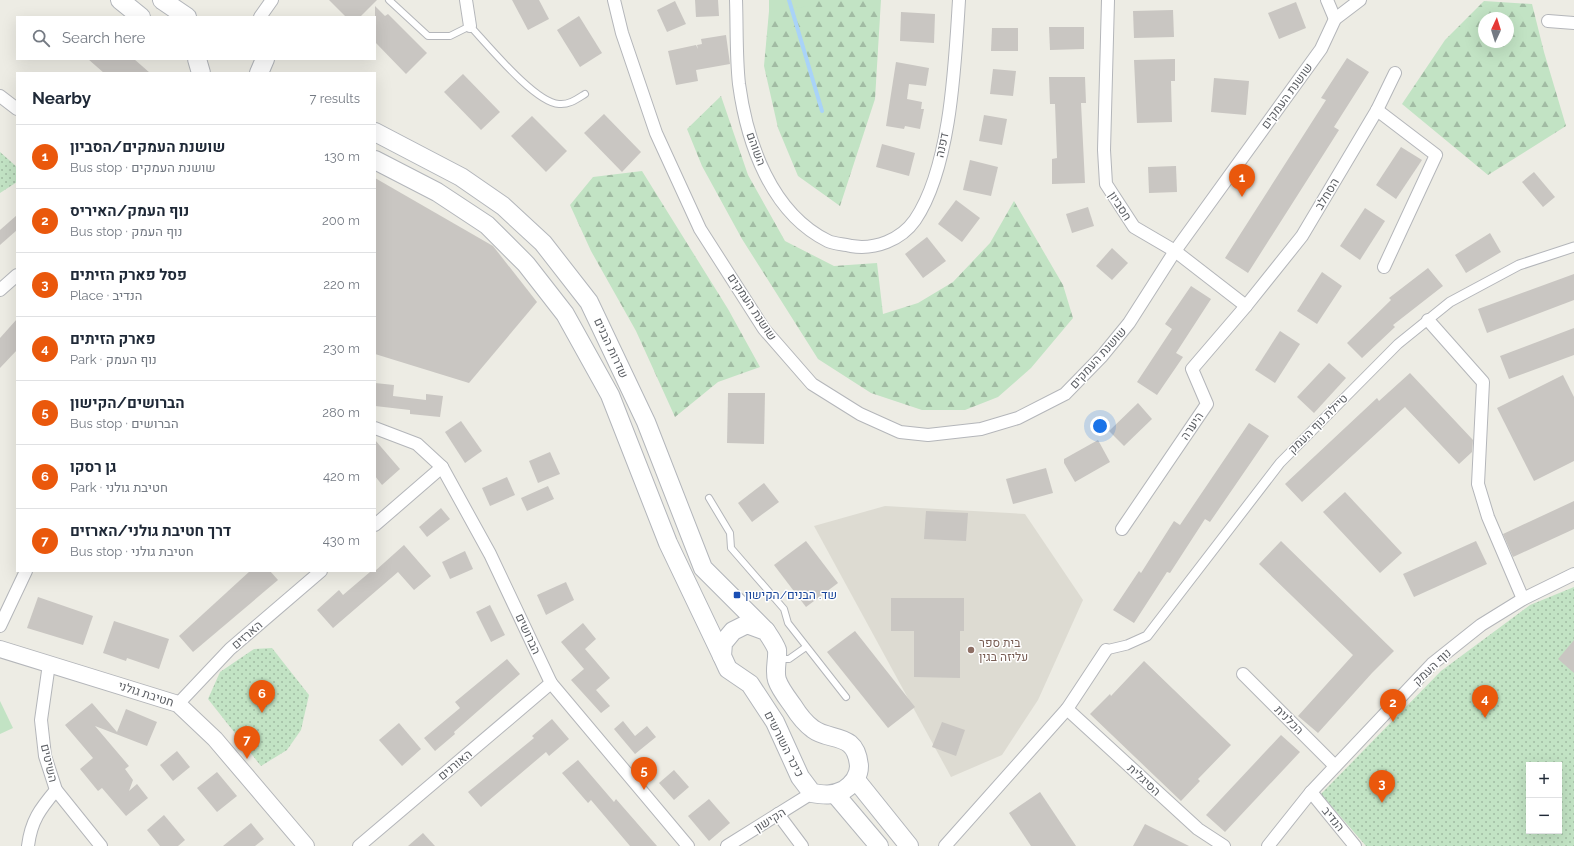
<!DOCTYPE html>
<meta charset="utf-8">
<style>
:root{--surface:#fff;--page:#f6f6f7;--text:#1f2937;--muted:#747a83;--line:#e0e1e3;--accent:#ea580c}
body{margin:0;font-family:Raleway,Heebo,sans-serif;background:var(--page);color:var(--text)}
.controls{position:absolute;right:12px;bottom:12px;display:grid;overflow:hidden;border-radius:0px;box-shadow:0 4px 16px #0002}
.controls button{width:36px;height:36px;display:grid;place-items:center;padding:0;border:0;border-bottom:1px solid var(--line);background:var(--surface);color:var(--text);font:20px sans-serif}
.compass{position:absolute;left:1478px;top:12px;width:36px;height:36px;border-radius:50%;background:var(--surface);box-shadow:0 4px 16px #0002;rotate:4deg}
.you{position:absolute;left:1100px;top:426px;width:14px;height:14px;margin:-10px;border:3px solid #fff;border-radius:50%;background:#1a73e8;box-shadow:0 0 0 6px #1a73e833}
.badge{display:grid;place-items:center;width:26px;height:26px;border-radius:50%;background:var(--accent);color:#fff;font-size:13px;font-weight:700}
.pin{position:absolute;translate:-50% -33px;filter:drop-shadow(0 1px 2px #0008)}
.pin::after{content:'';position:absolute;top:21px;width:14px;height:12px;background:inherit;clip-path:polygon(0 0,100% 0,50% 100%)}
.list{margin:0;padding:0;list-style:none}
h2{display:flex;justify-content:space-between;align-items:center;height:52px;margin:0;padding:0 16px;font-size:17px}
h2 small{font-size:13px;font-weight:400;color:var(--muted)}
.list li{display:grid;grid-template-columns:26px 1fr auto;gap:12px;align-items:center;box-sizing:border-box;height:64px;padding:0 16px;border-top:1px solid var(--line)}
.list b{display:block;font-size:15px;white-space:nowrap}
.list p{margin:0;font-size:13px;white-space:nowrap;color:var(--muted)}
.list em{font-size:13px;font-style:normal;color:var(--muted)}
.icon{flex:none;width:22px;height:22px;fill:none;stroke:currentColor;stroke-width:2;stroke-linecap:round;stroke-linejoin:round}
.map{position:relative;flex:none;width:1574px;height:846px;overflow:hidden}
.search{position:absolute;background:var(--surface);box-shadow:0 4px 16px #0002;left:16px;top:16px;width:360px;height:44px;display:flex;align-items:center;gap:10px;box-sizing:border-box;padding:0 14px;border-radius:0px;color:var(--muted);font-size:15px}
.panel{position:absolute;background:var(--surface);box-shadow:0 4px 16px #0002;left:16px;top:72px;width:360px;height:500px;border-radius:0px}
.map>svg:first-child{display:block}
</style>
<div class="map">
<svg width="1574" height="846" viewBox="0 0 1574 846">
<defs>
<pattern id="forest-firs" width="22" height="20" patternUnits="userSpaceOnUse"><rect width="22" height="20" fill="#c2e3c4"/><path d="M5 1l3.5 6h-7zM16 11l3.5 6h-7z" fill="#a1bba3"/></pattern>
<pattern id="park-dots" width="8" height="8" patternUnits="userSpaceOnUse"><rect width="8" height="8" fill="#c2e3c4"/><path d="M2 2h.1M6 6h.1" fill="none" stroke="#a1bba3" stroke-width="1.8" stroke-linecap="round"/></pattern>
</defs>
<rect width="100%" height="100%" fill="#edece4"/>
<polygon fill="#dddbd2" points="885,506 1025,514 1083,600 1038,700 1002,755 951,777 814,526"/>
<g fill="url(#forest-firs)" fill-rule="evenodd">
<polygon points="770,0 881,0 875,99 840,206 798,176 778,128 764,66"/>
<path d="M1484,1L1532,4L1544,52L1566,126L1488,175L1402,104L1445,40ZM1484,18H1508V42H1484Z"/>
<polygon points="721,96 748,175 785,241 834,266 877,263 883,314 918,303 953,282 990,243 1014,201 1063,285 1073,318 1031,368 998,397 965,410 922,410 871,393 818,359 742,239 702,166 687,129"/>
<polygon points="642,171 728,309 760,367 718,382 675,417 636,331 591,251 570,205 593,177"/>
</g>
<g fill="url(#park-dots)" fill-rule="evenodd">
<polygon points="0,152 17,167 17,182 0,193"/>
<path d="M1574,587V846H1366L1321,794L1441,671L1530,605ZM1529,765H1559V831H1529Z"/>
<polygon points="272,648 309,695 301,730 287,750 261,766 208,699 220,672 254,649"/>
</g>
<g fill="#c2e3c4">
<polygon points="769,0 811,0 810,6 769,12"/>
<polygon points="0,701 13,728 0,734"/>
</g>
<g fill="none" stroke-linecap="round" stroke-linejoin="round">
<polyline stroke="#a9d3f8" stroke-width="4" points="789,0 822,111"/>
</g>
<g fill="#c9c6c2">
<polygon points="329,0 377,0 360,17 346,17"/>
<polygon points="512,0 539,0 549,19 528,30"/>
<polygon points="695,0 718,0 719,16 696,17"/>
<polygon points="675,1 686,24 667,32 657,10"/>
<polygon points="1296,2 1306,28 1279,39 1268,13"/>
<polygon points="375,6 385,16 388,14 427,53 406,74 375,42"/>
<polygon points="1173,10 1174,37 1134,38 1133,11"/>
<polygon points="901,12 935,14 934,43 900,41"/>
<polygon points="579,16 602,53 580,67 557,30"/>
<polygon points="1049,27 1084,27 1084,49 1050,50"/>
<polygon points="992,28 1018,28 1018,51 991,51"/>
<polygon points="726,35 730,64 696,70 698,81 676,85 668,51 696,45 698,49 697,45 702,44 701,39"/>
<polygon points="1347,58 1369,72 1334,127 1339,130 1248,273 1225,258 1326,100 1321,98"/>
<polygon points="88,59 134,59 150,73 104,73"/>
<polygon points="1175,59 1175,81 1171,81 1172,122 1137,123 1134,60"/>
<polygon points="896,62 929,68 926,86 909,84 907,99 922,102 921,109 924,109 920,129 905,126 904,129 886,126"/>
<polygon points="993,69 1016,71 1013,96 990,94"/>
<polygon points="463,74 500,112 481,130 444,92"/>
<polygon points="1049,77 1085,77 1086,103 1081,103 1085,183 1052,184 1052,159 1057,158 1055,104 1050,104"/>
<polygon points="1214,78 1249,81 1246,115 1211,112"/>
<polygon points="604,114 641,152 622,172 584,133"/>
<polygon points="984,115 1007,119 1002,145 979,141"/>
<polygon points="532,116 567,151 546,172 511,136"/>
<polygon points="882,144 915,153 909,176 876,167"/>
<polygon points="1401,147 1422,160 1396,199 1376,185"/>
<polygon points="970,160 998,167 991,196 963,190"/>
<polygon points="1176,166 1177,192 1149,193 1148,167"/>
<polygon points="1534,172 1555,197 1543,207 1522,182"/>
<polygon points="375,178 493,246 537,302 469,383 375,354"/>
<polygon points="956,200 980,218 962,242 938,224"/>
<polygon points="1088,207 1094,226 1072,233 1066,214"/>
<polygon points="1365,208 1385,221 1360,260 1340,246"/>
<polygon points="17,215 17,230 0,245 0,230"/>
<polygon points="1490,233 1501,252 1466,273 1455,255"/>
<polygon points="927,237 946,261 923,278 905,254"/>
<polygon points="1112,248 1128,263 1112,280 1096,266"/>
<polygon points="1428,268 1443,286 1393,325 1395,327 1362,358 1347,343 1391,300 1389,298"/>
<polygon points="1322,272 1342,286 1317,324 1297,311"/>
<polygon points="1574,274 1574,300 1487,333 1478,309"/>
<polygon points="1191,286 1211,299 1176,353 1183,357 1157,395 1137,382 1172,329 1165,324"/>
<polygon points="17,319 17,350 0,368 0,338"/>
<polygon points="1574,328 1574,355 1509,379 1500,356"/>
<polygon points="1280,331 1300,344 1275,383 1255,370"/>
<polygon points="1329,363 1346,378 1314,413 1297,397"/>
<polygon points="1410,373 1473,440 1472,452 1459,464 1405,407 1302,502 1285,484 1377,398 1379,401"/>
<polygon points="1563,375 1574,397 1574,461 1534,481 1497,408"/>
<polygon points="375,383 394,385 393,396 426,400 426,394 443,396 440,417 410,414 410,410 375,406"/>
<polygon points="728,393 765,393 764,444 727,443"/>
<polygon points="1138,403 1152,419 1124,446 1109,431"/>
<polygon points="461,421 482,451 465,463 445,432"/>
<polygon points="1249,423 1269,436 1210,522 1205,519 1170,573 1167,572 1134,623 1113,610 1139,571 1141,573 1174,521 1180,525"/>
<polygon points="375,440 400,469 382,485 375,476"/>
<polygon points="1098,440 1110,462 1075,482 1064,463 1064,459"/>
<polygon points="550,452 560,474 538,483 529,461"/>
<polygon points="1046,468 1053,493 1013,504 1006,479"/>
<polygon points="507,477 515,495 490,506 482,488"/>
<polygon points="764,483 779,502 752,522 738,503"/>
<polygon points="548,486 554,499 527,511 521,498"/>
<polygon points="1345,492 1402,553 1380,573 1323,512"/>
<polygon points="1574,501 1574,529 1513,557 1503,534"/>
<polygon points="441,508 450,519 427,537 419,527"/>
<polygon points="926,511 968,513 966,541 924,539"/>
<polygon points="806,541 838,583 806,607 774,565"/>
<polygon points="1281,541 1394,651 1372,673 1318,733 1298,716 1353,655 1259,564"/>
<polygon points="1476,541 1487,564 1414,597 1403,574"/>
<polygon points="404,545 431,576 414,590 398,572 333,628 317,610 339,590 343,595 370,572 375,571"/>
<polygon points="465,551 473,569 450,579 442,562"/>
<polygon points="250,571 270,571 278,580 193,652 179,636"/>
<polygon points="566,582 574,600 546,615 537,595"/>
<polygon points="38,597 93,616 83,645 27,628"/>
<polygon points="891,598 964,598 964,631 960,631 960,678 914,677 914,631 891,631"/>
<polygon points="490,605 505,635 491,642 476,612"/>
<polygon points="114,621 169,639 159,669 127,658 126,661 103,653"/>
<polygon points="583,623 596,639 585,649 610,678 596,690 610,706 601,713 571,680 584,669 561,642"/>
<polygon points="855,631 915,707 888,728 827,652"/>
<polygon points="1574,640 1574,673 1558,659"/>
<polygon points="507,659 520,674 454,732 455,734 435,751 424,738 460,708 455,702"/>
<polygon points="1144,661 1231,745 1198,779 1200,781 1181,801 1090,714 1110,694 1111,696"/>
<polygon points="92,703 117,732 126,709 157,722 147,746 95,726 129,766 125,769 133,780 129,791 137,784 148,798 126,816 102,788 98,791 80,769 93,758 65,725"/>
<polygon points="552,719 569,739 549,756 546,752 481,807 468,792 534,738 532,736"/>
<polygon points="623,721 635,736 647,726 656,737 635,754 614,729"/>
<polygon points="942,722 965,730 956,756 932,747"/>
<polygon points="399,723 421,749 402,766 379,740"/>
<polygon points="1281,735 1300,752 1225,832 1206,815"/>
<polygon points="177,751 190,767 173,781 160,765"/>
<polygon points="578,760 614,802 616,799 657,846 630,846 591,800 588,803 562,773"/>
<polygon points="674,770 689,787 674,800 659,783"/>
<polygon points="217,772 237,796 217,812 197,788"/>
<polygon points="1040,792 1076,846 1031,846 1009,813"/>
<polygon points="709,799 730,823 709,841 688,816"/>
<polygon points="164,815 185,840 178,846 160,846 147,830"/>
<polygon points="251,823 264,839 255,846 223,846"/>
<polygon points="1145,824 1189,846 1133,846"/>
<polygon points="423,833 435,846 408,846"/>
</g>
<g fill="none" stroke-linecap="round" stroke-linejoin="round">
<g stroke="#b4b6ba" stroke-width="8">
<g id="service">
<path d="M389,0L428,36H450L470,26C487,44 535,103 559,104C569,105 577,99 585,94"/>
<polyline points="709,498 730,533 731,548 784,609 788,623 846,697"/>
<polyline points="778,659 789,659 806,647"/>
</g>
</g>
<g stroke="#b4b6ba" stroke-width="11">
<polyline id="pedestrian" points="1106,650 1127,645 1147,636 1280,463 1398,344 1450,302 1519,265 1574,247"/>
</g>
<g stroke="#b4b6ba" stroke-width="14">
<g id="minor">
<polyline points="466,0 470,26"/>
<polyline points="614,0 622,33 656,133 700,229 764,329 812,384 860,414 900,432 928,435 981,429 1018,418 1065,394 1102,356 1129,323 1175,251 1321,49 1335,19 1360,0"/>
<path d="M736,0C737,28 736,57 739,84C747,143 771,213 828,241C834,244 844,244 851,246C875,250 901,240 915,220C951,167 955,63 959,0"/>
<polyline points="1108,0 1104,150 1106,184 1134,227 1175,251 1246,306"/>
<polyline points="1327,0 1335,19"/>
<polyline points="260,17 272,0"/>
<polyline points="1548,21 1574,23"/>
<polyline points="0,96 17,109"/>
<polyline points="1377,110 1436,155 1384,267"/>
<polyline points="0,290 17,275"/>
<polyline points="1428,320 1483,382 1478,484 1488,517 1523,599"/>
<polyline points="375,428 417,444 442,467 490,554 551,683 688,846"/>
<polyline points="375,525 442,467"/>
<polyline points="1122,529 1207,404 1192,369 1246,306 1302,236 1377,110 1395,73"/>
<polyline points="0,626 26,571"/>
<polyline points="49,664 41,720 45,756 56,790 101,846"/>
<polyline points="1243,674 1335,766"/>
<polyline points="178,704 230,649 321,571"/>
<polyline points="1067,709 1198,829 1224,846"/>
<polyline points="1311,792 1355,846"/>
<polyline points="778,814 802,846"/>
<path d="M28,846C31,821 40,809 56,790"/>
<polyline points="359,846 551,683"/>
<polyline points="727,846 812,793"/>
<polyline points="945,846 1067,709 1106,650"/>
<polyline points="1268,846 1311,792 1432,664 1481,625 1523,599 1574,574"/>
</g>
</g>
<g stroke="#b4b6ba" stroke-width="18">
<polyline id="tertiary" points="0,649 178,704 215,739 306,846"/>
</g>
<g stroke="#b3b6bb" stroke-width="20">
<g id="secondary">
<polyline points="120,0 141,17"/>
<polyline points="162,0 187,17"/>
<polyline points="197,59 201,73"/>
<polyline points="259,73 265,59"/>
<polyline points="375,132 461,177 503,206 543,243 589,302 646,422 703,568 766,631"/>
<polyline points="375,160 437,192 487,225 526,264 565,314 610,395 668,543 722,656"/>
<path d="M747,624L766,631C770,637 775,644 777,650C778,659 774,671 777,680C780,689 788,699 793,706C798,714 806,724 813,729C830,742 856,731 859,766C859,777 853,784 844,790C832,796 824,795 812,793L800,777L775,722L750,684L728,669L722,656L723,643L733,631Z"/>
<polyline points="856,780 909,846"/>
<polyline points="835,794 879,846"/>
</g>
</g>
<use href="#service" stroke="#fff" stroke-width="6"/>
<use href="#pedestrian" stroke="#fff" stroke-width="9"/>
<use href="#minor" stroke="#fff" stroke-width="12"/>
<use href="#tertiary" stroke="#fff" stroke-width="16"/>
<use href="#secondary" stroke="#fff" stroke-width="18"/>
</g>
<rect fill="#1a4fb4" stroke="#fff" stroke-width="1.5" x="733" y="591" width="8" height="8" rx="2"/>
<circle fill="#8d6e63" stroke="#fff" stroke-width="1.5" cx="971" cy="650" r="4"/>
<g text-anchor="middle" stroke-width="3" stroke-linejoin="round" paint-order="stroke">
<g font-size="12" fill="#5c5f64" stroke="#fff">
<text transform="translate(1287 96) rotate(-54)" y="4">שושנת העמקים</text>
<text transform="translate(942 145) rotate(-78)" y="4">דפנה</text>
<text transform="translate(756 149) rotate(70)" y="4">השוהם</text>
<text transform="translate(1327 194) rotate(-59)" y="4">הסחלב</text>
<text transform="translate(1120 206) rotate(57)" y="4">חסביון</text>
<text transform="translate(752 307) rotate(56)" y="4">שושנת העמקים</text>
<text transform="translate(611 348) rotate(65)" y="4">שדרות הבנים</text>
<text transform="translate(1098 358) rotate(-48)" y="4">שושנת העמקים</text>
<text transform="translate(1318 424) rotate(-45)" y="4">טיילת נוף העמק</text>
<text transform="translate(1192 426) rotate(-56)" y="4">היערה</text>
<text transform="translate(528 634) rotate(65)" y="4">הברושים</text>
<text transform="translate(247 635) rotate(-41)" y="4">הארזים</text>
<text transform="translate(1432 667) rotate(-43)" y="4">נוף העמק</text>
<text transform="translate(146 694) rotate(18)" y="4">חטיבת גולני</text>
<text transform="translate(1289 720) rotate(45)" y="4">הכלנית</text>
<text transform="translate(784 744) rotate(63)" y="4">כיכר השורשים</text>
<text transform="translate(49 763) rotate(77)" y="4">השיטים</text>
<text transform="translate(455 765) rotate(-40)" y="4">האורנים</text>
<text transform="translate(1144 780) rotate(43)" y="4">הסיגלית</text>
<text transform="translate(1333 819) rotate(51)" y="4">הנדיב</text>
<text transform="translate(770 820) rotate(-32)" y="4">הקישון</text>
</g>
<g font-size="12" fill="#164399" stroke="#fff" text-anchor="start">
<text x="745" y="599">שד. הבנים/הקישון</text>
</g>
<g font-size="12" fill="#785e54" stroke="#fff" text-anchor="start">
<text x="979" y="647">בית ספר<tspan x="979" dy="14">עליזה בגין</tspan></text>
</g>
</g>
</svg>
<div class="controls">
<button>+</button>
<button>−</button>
</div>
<svg class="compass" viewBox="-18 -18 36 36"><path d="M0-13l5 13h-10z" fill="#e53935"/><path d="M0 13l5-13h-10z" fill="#747a83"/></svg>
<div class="you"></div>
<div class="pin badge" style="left:1242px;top:197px">1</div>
<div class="pin badge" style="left:1393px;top:722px">2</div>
<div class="pin badge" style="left:1382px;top:803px">3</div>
<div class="pin badge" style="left:1485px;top:718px">4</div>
<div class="pin badge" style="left:644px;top:790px">5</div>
<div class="pin badge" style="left:262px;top:713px">6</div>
<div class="pin badge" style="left:247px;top:759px">7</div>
<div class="search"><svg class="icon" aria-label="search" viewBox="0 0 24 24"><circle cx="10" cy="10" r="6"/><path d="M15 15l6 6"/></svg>Search here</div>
<section class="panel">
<h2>Nearby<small>7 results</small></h2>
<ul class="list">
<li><span class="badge">1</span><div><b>שושנת העמקים/הסביון</b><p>Bus stop · שושנת העמקים</p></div><em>130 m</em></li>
<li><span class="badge">2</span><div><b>נוף העמק/האיריס</b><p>Bus stop · נוף העמק</p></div><em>200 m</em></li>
<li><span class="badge">3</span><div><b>פסל פארק הזיתים</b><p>Place · הנדיב</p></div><em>220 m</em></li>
<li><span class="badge">4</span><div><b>פארק הזיתים</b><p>Park · נוף העמק</p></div><em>230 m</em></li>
<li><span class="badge">5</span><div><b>הברושים/הקישון</b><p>Bus stop · הברושים</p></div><em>280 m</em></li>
<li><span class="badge">6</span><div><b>גן רסקו</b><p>Park · חטיבת גולני</p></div><em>420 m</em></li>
<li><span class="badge">7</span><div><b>דרך חטיבת גולני/הארזים</b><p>Bus stop · חטיבת גולני</p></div><em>430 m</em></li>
</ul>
</section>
</div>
